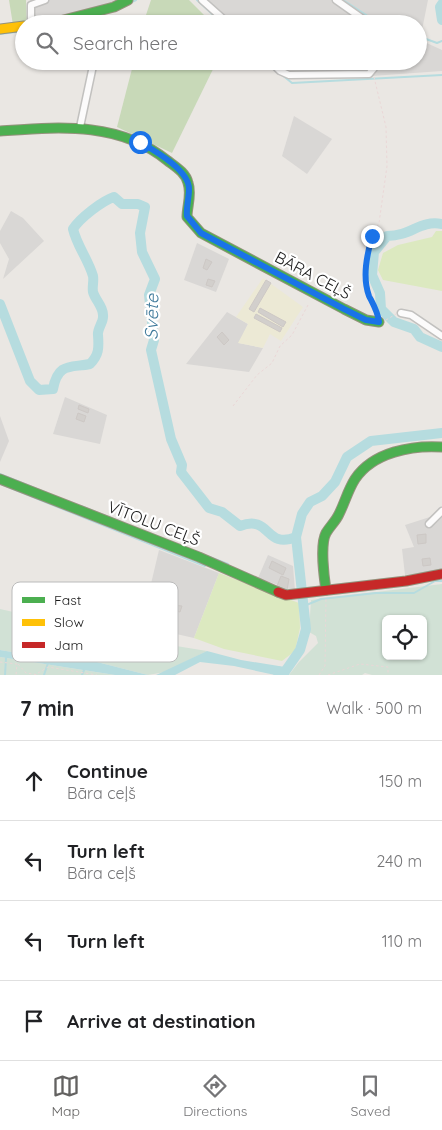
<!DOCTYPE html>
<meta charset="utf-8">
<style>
:root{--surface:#fff;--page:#f6f6f6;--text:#202124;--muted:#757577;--line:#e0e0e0;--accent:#636261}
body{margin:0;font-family:Quicksand,sans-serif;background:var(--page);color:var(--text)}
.controls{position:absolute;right:15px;bottom:15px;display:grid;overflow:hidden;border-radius:8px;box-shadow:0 1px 4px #0004}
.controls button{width:45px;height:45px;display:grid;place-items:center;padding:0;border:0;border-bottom:1px solid var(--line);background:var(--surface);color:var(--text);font:25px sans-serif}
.stop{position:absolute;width:15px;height:15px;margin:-11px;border:4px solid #1a73e8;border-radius:50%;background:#fff}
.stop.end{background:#1a73e8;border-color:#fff;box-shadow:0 1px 5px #0008}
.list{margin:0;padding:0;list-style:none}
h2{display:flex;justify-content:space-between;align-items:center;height:65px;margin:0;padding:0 20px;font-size:21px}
h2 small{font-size:16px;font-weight:400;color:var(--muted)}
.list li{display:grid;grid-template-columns:32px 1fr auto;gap:15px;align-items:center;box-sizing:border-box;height:80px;padding:0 20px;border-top:1px solid var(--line)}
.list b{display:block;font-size:19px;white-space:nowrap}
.list p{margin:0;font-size:16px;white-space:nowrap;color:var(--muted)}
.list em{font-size:16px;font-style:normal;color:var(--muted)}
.icon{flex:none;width:28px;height:28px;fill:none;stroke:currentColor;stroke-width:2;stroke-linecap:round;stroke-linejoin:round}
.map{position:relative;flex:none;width:442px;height:675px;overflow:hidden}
.search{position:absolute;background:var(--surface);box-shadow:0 1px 4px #0004;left:15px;right:15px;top:15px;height:55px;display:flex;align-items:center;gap:12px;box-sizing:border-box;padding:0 18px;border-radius:28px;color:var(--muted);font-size:19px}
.sheet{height:385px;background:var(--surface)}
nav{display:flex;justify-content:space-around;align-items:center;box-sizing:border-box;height:70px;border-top:1px solid var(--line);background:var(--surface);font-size:14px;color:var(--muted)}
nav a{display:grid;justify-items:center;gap:2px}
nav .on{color:var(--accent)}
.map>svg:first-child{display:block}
</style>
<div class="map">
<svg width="442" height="675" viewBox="0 0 442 675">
<rect width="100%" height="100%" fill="#eae7e3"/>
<g fill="#d9d7d5">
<polygon points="30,0 123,0 37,24 33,24"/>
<polygon points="200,0 428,0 420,40 442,50 442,71 372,76 285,77 267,61 418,61 418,24 226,24"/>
<polygon points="294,116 332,139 307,174 282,156"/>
<polygon points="11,211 23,218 44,241 3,279 9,259 0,243 0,231"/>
<polygon points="197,243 229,259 216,292 184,280"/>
<polygon points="227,312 248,324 239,343 263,348 249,372 186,364"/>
<polygon points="65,397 107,415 100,444 53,434"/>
<polygon points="0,416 9,441 0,462"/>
<polygon points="433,516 437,522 442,517 442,571 405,575 402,549 414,547 405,525"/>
<polygon points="159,550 219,573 194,638 141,626"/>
<polygon points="268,555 293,566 295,591 258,578"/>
</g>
<polygon fill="#ece9d5" points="263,278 303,307 281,341 270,334 263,348 238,343 248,324 236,317"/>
<g fill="#dce9c0">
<polygon points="436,231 442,231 442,291 383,280 378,270 383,253 398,245 432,237"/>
<polygon points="219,573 299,603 300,628 295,651 282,661 224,649 194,638"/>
</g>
<g fill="#c8d9b8">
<polygon points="9,0 26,0 27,23 13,25"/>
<polygon points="151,0 189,0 213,24 143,24"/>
<polygon points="134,61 217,61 172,153 117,127"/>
</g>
<g fill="#d1e1d5" fill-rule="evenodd">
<path d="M442,584V675H372L365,673L362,675H289L299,662L318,643L316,636L309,632L311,600ZM386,619H423V656H386Z"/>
<polygon points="0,609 133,639 207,651 165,672 148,675 93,661 67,661 0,650"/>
<polygon points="0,657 115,675 0,675"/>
</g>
<g fill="#b6dcdf">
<polygon points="0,650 67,661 93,661 148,675 115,675 0,657"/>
<polygon points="207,651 241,660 285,667 288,669 289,675 275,675 234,666 200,662 175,675 156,675"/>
</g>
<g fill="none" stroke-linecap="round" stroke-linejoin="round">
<g stroke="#b6dcdf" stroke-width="2">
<polyline points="197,0 223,24"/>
<polyline points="343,0 380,24"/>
<polyline points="130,3 136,0"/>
<polyline points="0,34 24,31"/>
<polyline points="418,36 437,43 442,41"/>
<polyline points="265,61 292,83 442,75"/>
<polyline points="0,474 47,493"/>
<polyline points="0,484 205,566"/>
<polyline points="81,506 121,522"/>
<polyline points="207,556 228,564"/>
<polyline points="304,606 321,599 376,593 414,593 435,581 442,581"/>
<polyline points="5,675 6,658"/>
<polyline points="44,675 48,663"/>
<polyline points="82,675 85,668"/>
</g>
<g stroke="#b6dcdf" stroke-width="10">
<polyline points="442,4 440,7 442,20"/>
<path d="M442,224C419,220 412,236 387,236L374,252L372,275L380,293L381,309L394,322L414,329L420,337L442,347"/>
<path d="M0,304L30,381L39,390L53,389C58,362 71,368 90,364C99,355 99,348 98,335C97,329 103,323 103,317C104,307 95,300 93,292C92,287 94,281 93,276C88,259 77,246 73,229C80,218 102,201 114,197L122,204H138L145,207L140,233L142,252L155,279L149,295L154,340L151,350L171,439L182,465L181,472L209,508L222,512L240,526C271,514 265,550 296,537L302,514L310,502L322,496L335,482L347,457L371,441L442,433"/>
<polyline points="277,671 284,673 300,650 306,629 296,537"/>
</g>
</g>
<g fill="#d2cfcc" stroke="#cdc8c5">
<polygon points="206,259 212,262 207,270 203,268"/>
<polygon points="208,279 215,281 212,287 206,285"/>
<polygon points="266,280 271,283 254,312 249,309"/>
<polygon points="260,308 286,322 283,327 258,312"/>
<polygon points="256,314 282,328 280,332 254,318"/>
<polygon points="222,332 229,340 224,345 217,337"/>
<polygon points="79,405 89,409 88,413 78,409"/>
<polygon points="78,413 86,416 84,422 76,419"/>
<polygon points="426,534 426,543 418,544 417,535"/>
<polygon points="430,558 431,565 423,566 422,559"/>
<polygon points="272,561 286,568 283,575 269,568"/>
<polygon points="281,576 289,579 287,590 277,586"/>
<polygon points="173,605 182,606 180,612 172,610"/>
</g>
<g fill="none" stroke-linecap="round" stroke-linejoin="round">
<g stroke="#c2c1bf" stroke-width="9">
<g id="street">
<polyline points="202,0 229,24"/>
<polyline points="336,0 370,24"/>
<polyline points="31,24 31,5 45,0"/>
<polyline points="270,61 280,71 289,75 369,74 374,68 374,61"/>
<polyline points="80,127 94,61"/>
<polyline points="401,313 411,315 442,336"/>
<polyline points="429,524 442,511"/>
</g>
</g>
<g stroke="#94927c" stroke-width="11">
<g id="fast">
<polyline points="48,24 114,7 128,0"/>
<path d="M0,131C59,127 119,121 168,161C176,167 186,173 188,183C192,194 187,206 187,217L201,233L344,309L366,320L379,322"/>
<polyline points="0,479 199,557 278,592"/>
<path d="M326,590C324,577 320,544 326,533C330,526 336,521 339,514C345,502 348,490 355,479C373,452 412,445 442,447"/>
</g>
</g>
<g stroke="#94927c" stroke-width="11">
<polyline id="slow" points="0,29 24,26"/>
</g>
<g stroke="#94927c" stroke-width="11">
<polyline id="jam" points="278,592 286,595 406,581 442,574"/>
</g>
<g stroke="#ead7d7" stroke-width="1" stroke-dasharray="2.5 2.5" stroke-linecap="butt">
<polyline points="374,77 386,127 387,166 379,223 372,236 366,260 369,294 377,314"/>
<polyline points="386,320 396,314"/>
<polyline points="233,406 257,375 272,363 280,346 292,335 308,305"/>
<polyline points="0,662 17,664 16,675"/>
<polyline points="18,664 26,673 39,675"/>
<polyline points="38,673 48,667 97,675"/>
<polyline points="319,675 325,666 326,597"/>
<polyline points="328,675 360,664 388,667 388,675"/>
</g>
<use href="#street" stroke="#fcfbfb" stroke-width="6"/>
<use href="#fast" stroke="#4caf50" stroke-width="9"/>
<use href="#slow" stroke="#ffc107" stroke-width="9"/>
<use href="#jam" stroke="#c62828" stroke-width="9"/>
</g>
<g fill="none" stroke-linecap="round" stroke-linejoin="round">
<path stroke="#1a73e8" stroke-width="6" d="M140,142C155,151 189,170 189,189C189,199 186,207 187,216L201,233L344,309L366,320L379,322C378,312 373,304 369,296C362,277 367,255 372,236"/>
</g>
<g text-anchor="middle" stroke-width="4.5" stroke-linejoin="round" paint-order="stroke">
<g font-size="16" fill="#1b1b1b" stroke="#fff">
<text transform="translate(313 275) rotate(28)" y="6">BĀRA CEĻŠ</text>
<text transform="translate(154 523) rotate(21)" y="6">VĪTOLU CEĻŠ</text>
</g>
<g font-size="18" font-style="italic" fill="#417b9c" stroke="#fff">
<text transform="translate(152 317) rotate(-89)" y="6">Svēte</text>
</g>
</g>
<rect x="12" y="582" width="166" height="80" rx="8" fill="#fff" stroke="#bbb" stroke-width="1"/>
<rect x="22" y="597" width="23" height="6" fill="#4caf50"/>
<rect x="22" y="619" width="23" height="7" fill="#ffc107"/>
<rect x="22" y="642" width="23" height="6" fill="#c62828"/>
<g font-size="14" fill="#1b1b1b">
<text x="54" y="605">Fast</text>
<text x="54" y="627">Slow</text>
<text x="54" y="650">Jam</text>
</g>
</svg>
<div class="controls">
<button><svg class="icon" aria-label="locate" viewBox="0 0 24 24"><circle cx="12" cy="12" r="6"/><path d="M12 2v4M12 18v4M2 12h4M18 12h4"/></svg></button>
</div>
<div class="stop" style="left:140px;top:142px"></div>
<div class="stop end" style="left:372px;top:236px"></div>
<div class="search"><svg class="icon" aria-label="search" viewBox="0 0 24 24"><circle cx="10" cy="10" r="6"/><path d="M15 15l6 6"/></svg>Search here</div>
</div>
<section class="sheet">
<h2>7 min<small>Walk · 500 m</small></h2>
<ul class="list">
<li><svg class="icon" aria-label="ahead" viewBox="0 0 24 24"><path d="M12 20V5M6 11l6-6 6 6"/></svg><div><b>Continue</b><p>Bāra ceļš</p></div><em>150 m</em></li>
<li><svg class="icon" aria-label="left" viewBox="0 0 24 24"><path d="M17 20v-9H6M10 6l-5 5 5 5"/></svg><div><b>Turn left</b><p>Bāra ceļš</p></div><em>240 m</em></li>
<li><svg class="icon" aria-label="left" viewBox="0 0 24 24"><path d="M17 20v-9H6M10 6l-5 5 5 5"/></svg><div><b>Turn left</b></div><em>110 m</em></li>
<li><svg class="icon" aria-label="arrive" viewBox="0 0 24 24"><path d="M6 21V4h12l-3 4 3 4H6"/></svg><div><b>Arrive at destination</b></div></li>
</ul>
</section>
<nav>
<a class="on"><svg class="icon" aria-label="map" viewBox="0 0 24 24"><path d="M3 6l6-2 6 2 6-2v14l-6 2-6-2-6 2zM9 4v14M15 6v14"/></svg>Map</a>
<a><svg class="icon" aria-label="directions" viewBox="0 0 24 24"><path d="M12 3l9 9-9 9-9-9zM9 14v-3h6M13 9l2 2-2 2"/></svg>Directions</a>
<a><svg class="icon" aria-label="saved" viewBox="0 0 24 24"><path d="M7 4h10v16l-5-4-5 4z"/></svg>Saved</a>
</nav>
